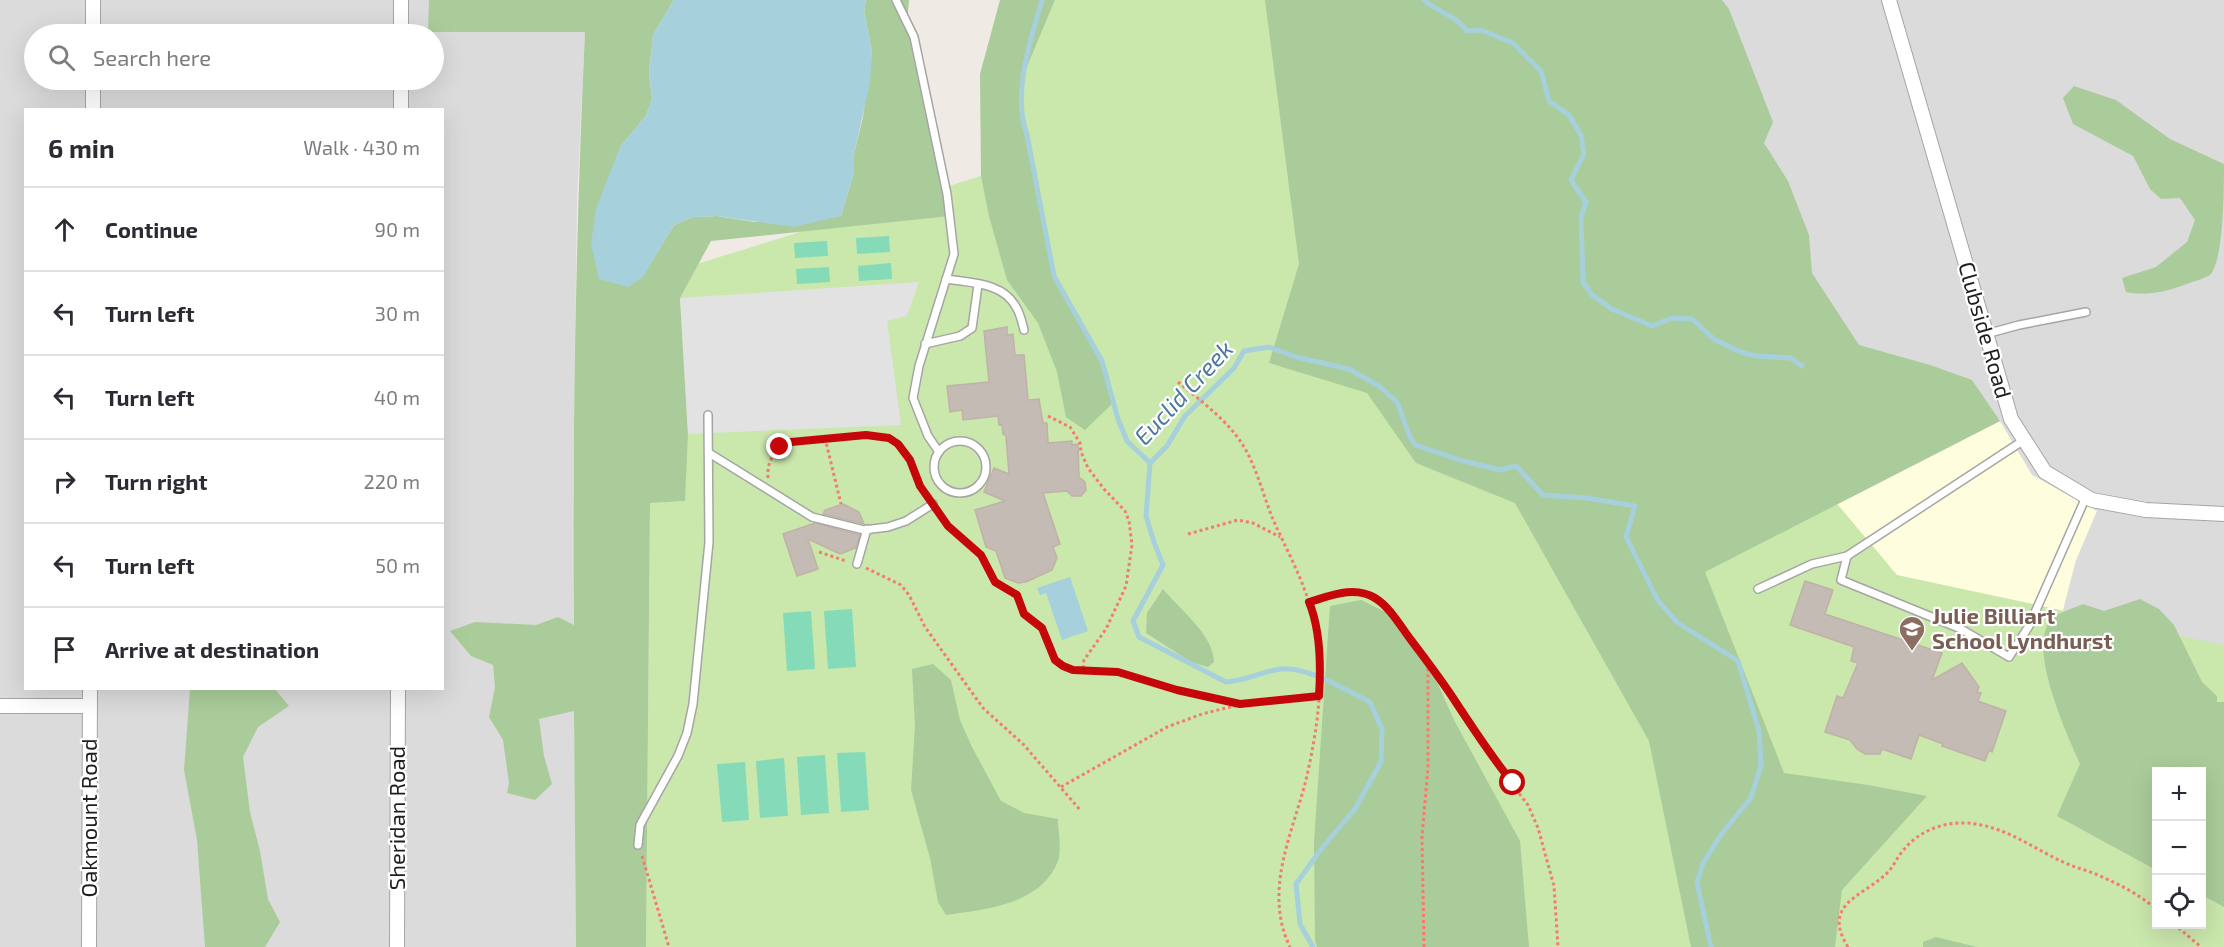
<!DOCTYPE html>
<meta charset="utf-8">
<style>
:root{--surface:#fff;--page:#f2f2f3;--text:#2b2b33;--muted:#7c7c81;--line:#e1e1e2}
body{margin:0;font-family:"Exo 2",sans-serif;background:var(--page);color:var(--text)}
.controls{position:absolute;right:18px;bottom:18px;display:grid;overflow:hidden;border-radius:0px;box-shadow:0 6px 24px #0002}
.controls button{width:54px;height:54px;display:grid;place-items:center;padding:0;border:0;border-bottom:2px solid var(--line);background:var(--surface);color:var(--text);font:30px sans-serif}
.stop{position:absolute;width:18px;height:18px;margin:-14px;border:4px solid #c5070a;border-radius:50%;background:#fff}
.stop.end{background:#c5070a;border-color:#fff;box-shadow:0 2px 6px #0008}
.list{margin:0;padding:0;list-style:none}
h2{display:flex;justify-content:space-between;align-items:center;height:78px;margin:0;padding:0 24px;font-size:26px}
h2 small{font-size:20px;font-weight:400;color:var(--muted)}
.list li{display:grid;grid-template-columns:39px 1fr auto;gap:18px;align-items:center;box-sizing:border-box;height:84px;padding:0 24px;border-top:2px solid var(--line)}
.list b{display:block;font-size:22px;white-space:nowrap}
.list em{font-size:20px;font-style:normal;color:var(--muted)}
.icon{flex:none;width:33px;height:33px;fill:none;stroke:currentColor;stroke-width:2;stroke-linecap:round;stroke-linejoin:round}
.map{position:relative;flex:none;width:2224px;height:947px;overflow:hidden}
.search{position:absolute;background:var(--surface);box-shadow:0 6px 24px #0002;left:24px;top:24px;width:420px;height:66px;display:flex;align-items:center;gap:15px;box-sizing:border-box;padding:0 21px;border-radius:33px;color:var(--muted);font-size:22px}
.panel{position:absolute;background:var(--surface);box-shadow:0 6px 24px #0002;left:24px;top:108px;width:420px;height:582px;border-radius:0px}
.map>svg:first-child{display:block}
</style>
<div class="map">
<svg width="2224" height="947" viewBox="0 0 2224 947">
<rect width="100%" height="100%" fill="#efebe4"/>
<g fill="#dcdbdb" fill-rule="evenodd">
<path d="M0,0H429V32H585L577,200L573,493L576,947H0ZM34,34H434V80H34ZM26,110H442V688H26Z"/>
<polygon points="1674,0 2224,0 2224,702 1853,497"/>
</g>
<polygon fill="#fefdde" points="2000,421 2032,475 2097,511 2076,560 2063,610 2111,694 1705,572"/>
<path fill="#cae7ac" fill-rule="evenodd" d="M1055,0H1413L1897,575L2224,645V947H646L650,503L685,501L671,272L981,176ZM2156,772H2202V924H2156Z"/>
<g fill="#aacc9a">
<path d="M429,0H674L653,35L649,73L652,99L646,116L620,147L643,276L674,225L693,217L717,216L755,222L841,216L854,173V154L863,117L872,52L864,11L866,0H909L907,23L914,37L950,216L711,241L680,298L688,434L685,501L650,503L646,947H576L574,711L539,719L544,756L552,784L535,800L507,793L509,783L503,740L489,717L495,687L493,665L471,656L450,631L475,622L536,625L558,617L574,625C572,427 576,230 585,32H428Z"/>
<polygon points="1000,0 1055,0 1021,81 1024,76 1021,119 1054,276 1102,361 1113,403 1085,430 1066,417 1057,372 1038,323 1007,280 989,216 981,176 980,74"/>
<polygon points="1265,0 1722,0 1729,9 1773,122 1764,143 1788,181 1809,235 1812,273 1859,345 1930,365 1972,380 2000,421 1705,572 1784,773 1868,785 1927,796 1842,890 1835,947 1691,947 1649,741 1515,503 1416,463 1367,393 1269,363 1299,264"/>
<path d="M2074,86L2116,100L2170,139L2224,164C2224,189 2224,260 2210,275C2203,279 2192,282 2184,285C2166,292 2144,296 2126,292L2122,278L2156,267L2187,242L2195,220L2180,198L2161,199L2150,189L2133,156L2073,124L2063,98Z"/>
<path d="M1163,589C1179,609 1214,635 1214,662L1208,667L1191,662L1146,633L1147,613Z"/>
<path d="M2140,599L2159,609L2174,625L2202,682L2217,696V702H2224V907L2202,895V772H2156V870L2057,816L2080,764C2068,736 2024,643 2053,618C2060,612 2074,608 2083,604L2104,611Z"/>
<polygon points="1361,600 1392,615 1428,662 1454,720 1520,841 1529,947 1317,947 1315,941 1314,842 1330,606"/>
<path d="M933,664L951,680L960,720L972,747L1001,801L1024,813L1058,819C1058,831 1062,850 1058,861C1041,905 986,909 946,915L938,902L930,858L911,790L915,726L912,669Z"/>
<polygon points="190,689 275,689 289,706 258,727 243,757 250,812 260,851 268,899 280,922 265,947 205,947 197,840 184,770"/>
<polygon points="1936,937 1977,947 1923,947 1923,942"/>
</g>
<g fill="#85dbb8">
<polygon points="889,236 890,252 857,254 856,238"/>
<polygon points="827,241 828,256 795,258 794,243"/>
<polygon points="891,263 892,279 859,281 858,266"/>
<polygon points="829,267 830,282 797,284 796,269"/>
<polygon points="852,609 856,667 828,669 824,611"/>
<polygon points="811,611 815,669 787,671 783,613"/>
<polygon points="865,752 869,810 841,812 837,753"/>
<polygon points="825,755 829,813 801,815 797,757"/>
<polygon points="784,758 788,816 760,818 756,761"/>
<polygon points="745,762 749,820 722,822 717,764"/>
</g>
<polygon fill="#e2e2e2" points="919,282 907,316 887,321 901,425 688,434 680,298"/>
<g fill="#a6d0db">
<polygon points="674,0 866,0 864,11 872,52 870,83 854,154 854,173 841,216 794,227 717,216 693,217 674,225 643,277 628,287 599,279 591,244 596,209 620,147 646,116 652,99 649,73 653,35"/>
<polygon points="1070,577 1088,631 1062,640 1046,593 1040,595 1037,588"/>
</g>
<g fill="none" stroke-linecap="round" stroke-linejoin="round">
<g stroke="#a6d0db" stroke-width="5">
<path d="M1042,0C1030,41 1012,95 1027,135L1054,276L1102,361L1118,419L1127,441L1150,463L1167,446L1185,416L1234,368L1244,351L1269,347L1296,357L1349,369L1379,386L1397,402L1410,437L1415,445L1463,461L1500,470L1516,466L1543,495L1587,498L1635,506L1626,537L1658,601L1678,623L1738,661L1759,731L1761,765L1751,798L1723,832L1703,863L1697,882L1711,947"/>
<path d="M1424,0C1437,12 1456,15 1467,31L1481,30L1513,43L1541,71L1549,101L1569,115L1581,135L1584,154L1571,180L1586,202L1581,217L1583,282L1592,295L1612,309L1652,326L1672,318L1692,319L1715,340L1741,352L1756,356L1791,358L1802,366"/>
<path d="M1150,463L1146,516L1154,542L1163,565L1133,621L1139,637L1226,682C1247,681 1262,671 1281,669C1307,666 1347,691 1370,702L1382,729L1381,762L1355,809L1322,848L1296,884L1300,924L1313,947"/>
</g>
</g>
<g fill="#c3bbb4" stroke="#c0b2a7" stroke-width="1.5">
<polygon points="1007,327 1007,335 1013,334 1015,355 1024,355 1028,400 1039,399 1043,423 1047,423 1048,443 1072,441 1072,445 1078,444 1079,477 1085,482 1086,490 1081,496 1072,496 1067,491 1043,493 1060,544 1053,547 1057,558 1052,570 1026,582 1018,583 1005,578 996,551 986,547 975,510 1005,501 984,492 994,468 1009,474 1006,436 1003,434 1002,425 999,425 998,416 963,420 962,410 950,412 947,386 989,382 984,331"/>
<polygon points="843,504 859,512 864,524 823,514 825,510"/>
<polygon points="815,523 860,535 856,548 840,554 808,539 818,569 797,576 783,534"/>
<polygon points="1805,581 1833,590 1825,614 1942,653 1932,680 1962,663 1979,687 1977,692 1981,693 1978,701 2006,711 1992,752 1989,750 1985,761 1942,746 1943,744 1919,735 1911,759 1882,749 1880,754 1865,754 1857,749 1850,740 1825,732 1837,696 1843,698 1858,663 1851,661 1854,647 1790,625"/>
</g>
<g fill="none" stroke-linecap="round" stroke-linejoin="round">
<g stroke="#a5a5a5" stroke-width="10">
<g id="lane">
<polyline points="896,0 914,37 947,194 954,254 919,366 913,398 928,436 939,452"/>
<path d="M946,279C970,283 1003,282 1016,307C1020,313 1022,322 1024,330"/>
<polyline points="1986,334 2019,325 2086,312"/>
<polyline points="925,344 960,336 972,328 978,285"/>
<polyline points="2024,440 1847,556 1841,580 1961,629 2009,657 2029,626 2086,497"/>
<circle cx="960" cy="467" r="26"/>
<polyline points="709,453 812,517 864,530 888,527 906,521 933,504"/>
<polyline points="857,564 867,529"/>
<polyline points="1758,589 1812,564 1847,556"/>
<polyline points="638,845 640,825 678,756 687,733 693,704 709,542 708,415"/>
</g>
</g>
<g stroke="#a5a5a5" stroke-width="16">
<g id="street">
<polyline points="1889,0 2011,419 2045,472 2092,500 2146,510 2224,514"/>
<polyline points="93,34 93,0"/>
<polyline points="401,34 401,0"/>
<polyline points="93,110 93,80"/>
<polyline points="401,110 401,80"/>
<polyline points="0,706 90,706"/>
<polyline points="89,947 90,688"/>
<polyline points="397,947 398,688"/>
</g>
</g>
<g stroke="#f57b6f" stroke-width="3" stroke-dasharray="3 3" stroke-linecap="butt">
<path d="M1178,382C1196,397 1220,415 1235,434C1254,457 1261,489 1272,517C1285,547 1302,577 1311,609C1327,665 1319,723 1306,780C1292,835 1263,891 1290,947"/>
<polyline points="1048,416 1070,427 1080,443 1081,452 1088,468 1104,489 1125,511 1129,521 1132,545 1126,586 1106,629 1084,660 1083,671"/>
<polyline points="825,438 841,504"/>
<path d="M768,478C767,459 774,451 791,442L866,435C915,438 905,465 928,497"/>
<polyline points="938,512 948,526 981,555 995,582 1017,595 1024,613 1042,628 1055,660 1063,666 1083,671 1118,672 1177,690 1240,704 1319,696"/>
<polyline points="1188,534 1238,520 1253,523 1280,537"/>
<polyline points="819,552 846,561"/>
<polyline points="866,568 901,585 909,595 925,627 983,708 1023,744 1081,811"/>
<polyline points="1309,602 1343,592 1357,592 1375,598 1392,615 1428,662 1457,702 1490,756 1528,805 1538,828 1554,886 1558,947"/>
<polyline points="1061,787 1167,727 1202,714 1238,705"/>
<polyline points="642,856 669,947"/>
<polyline points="2174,924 2201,947"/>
<polyline points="1424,947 1422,836 1428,768 1428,664"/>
<path d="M1848,947C1821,904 1862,897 1886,874C1893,868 1896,859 1902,852C1917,832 1941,822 1966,823C2003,825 2031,847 2063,862C2073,867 2083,869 2093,873C2115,882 2139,894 2156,909"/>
</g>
<use href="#lane" stroke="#fff" stroke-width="7"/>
<use href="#street" stroke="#fff" stroke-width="14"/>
</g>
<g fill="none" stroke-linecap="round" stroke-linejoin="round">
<path stroke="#c5070a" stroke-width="8" d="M780,447L791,442L866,435L889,438L898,444L910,460L920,486L948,526L981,555L995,582L1017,595L1024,614L1042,628L1055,660L1063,666L1073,670L1118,672L1177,690L1240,704L1319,696C1321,666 1321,631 1309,602C1330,596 1354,585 1375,598C1390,607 1401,627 1411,640C1427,661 1443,682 1457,704C1475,731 1492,758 1513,783"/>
</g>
<defs>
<g id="school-pin" transform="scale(1.35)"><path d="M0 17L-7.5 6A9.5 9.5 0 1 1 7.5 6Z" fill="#8d6e63" stroke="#fff"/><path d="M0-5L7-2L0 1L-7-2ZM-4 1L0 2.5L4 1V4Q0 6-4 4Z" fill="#fff"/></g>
</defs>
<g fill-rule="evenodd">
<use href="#school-pin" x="1912" y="629"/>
</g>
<g text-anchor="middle" stroke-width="4.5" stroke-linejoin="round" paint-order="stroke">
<g font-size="22" fill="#1e1e1e" stroke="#fff">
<text transform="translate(1985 330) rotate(74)" y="8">Clubside Road</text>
<text transform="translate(89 818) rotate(-90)" y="8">Oakmount Road</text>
<text transform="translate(397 818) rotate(-90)" y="8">Sheridan Road</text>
</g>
<g font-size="22" font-weight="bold" fill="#785e54" stroke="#fff" text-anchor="start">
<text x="1932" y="624">Julie Billiart<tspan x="1932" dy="25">School Lyndhurst</tspan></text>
</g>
<g font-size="24" font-style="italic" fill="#4b78a2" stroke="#fff">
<text transform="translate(1184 393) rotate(-47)" y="8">Euclid Creek</text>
</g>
</g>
</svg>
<div class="controls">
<button>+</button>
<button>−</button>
<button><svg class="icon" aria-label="locate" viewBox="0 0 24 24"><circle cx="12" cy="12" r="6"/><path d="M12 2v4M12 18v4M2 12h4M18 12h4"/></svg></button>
</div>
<div class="stop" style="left:1513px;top:783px"></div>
<div class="stop end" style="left:780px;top:447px"></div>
<div class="search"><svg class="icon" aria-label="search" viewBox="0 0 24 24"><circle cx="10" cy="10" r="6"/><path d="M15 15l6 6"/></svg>Search here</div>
<section class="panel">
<h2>6 min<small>Walk · 430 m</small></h2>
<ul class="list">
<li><svg class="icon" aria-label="ahead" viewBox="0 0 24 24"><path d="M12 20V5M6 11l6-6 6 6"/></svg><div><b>Continue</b></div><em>90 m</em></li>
<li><svg class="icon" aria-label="left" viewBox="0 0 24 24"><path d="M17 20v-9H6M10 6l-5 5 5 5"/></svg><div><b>Turn left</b></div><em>30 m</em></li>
<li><svg class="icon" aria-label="left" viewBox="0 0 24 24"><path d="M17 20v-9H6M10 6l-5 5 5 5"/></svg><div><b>Turn left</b></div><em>40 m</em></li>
<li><svg class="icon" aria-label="right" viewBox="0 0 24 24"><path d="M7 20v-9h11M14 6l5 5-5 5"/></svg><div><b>Turn right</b></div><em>220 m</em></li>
<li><svg class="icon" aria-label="left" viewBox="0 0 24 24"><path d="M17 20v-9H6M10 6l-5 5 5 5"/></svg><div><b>Turn left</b></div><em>50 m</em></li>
<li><svg class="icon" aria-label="arrive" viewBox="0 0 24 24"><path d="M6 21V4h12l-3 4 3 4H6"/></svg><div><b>Arrive at destination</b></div></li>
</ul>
</section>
</div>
